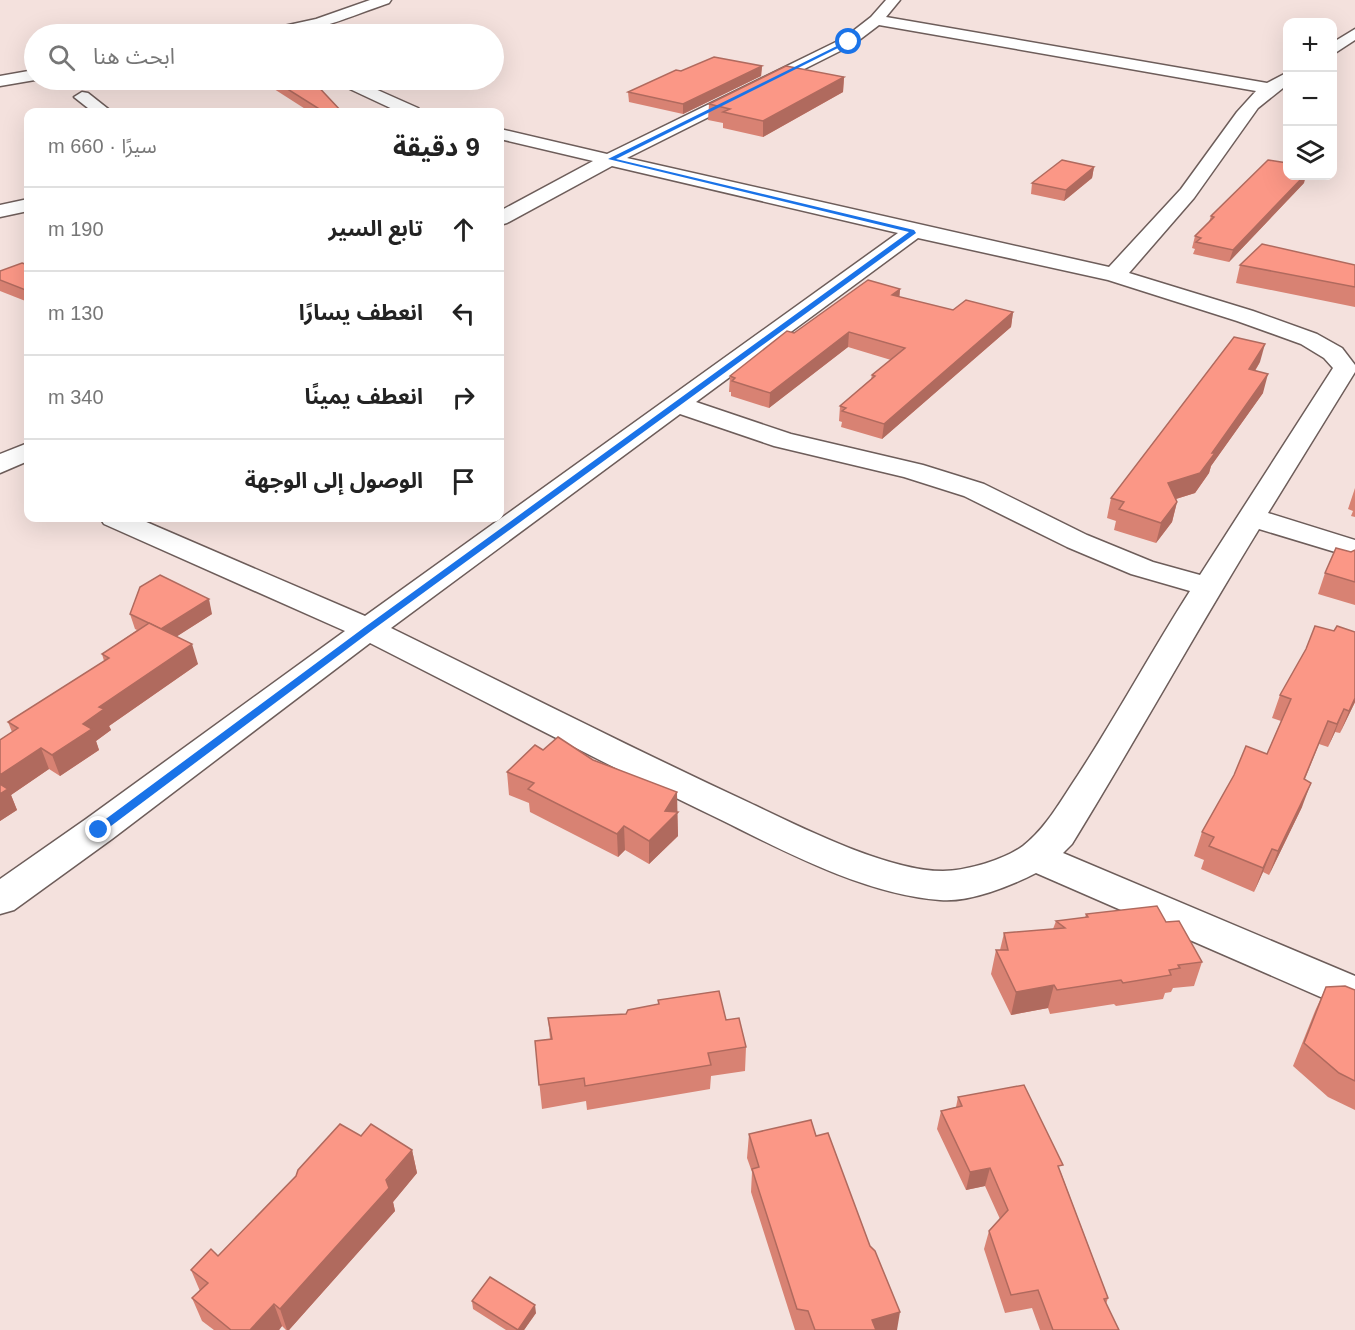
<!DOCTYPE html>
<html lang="ar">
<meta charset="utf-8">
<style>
:root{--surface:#fff;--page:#f2f2f2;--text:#222;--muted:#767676;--line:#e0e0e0}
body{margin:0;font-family:Helvetica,"Noto Sans Arabic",sans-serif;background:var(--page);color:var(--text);direction:rtl}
.controls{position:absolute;right:18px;top:18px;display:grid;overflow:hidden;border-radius:12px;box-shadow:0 6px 24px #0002}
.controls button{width:54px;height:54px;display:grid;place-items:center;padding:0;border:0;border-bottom:2px solid var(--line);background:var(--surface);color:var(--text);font:30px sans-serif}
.stop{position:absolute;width:18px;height:18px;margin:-14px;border:4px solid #1a73e8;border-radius:50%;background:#fff}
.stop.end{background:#1a73e8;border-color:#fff;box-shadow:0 2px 6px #0008}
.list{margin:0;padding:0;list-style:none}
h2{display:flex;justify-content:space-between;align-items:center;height:78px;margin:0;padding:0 24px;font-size:26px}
h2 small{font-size:20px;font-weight:400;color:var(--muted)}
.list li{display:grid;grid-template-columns:39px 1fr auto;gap:18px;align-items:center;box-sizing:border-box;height:84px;padding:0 24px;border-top:2px solid var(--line)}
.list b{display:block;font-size:22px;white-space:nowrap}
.list em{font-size:20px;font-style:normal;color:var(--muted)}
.icon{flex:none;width:33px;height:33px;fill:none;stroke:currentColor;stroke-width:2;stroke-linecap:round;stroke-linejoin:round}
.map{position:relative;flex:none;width:1355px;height:1330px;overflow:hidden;direction:ltr}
.search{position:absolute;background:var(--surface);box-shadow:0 6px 24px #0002;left:24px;top:24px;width:480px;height:66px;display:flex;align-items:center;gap:15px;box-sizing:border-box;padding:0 21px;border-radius:33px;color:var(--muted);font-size:22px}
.panel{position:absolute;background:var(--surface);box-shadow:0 6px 24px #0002;left:24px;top:108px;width:480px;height:414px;border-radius:12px;direction:rtl}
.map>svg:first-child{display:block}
</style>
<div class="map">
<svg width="1355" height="1330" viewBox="0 0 1355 1330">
<rect width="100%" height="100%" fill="#f4e1dd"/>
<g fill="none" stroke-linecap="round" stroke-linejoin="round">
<g stroke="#6d5d5a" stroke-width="3">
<g id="minor">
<path d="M370,0H391L389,3C348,17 302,39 259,34L261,31L316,19Z"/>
<path d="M886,0H900L886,17L1267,83L1288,72V84L1258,108L1194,198L1129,273L1253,311L1317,334L1342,348L1355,365V372L1268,513L1355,540V558L1259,529C1195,633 1136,740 1072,844L1063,853L1355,976V1012L1036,873C1011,886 968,903 940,900C862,894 781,849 711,815C597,760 484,701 370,643L112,839L14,910L0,914V879L86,819L345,631L104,524L100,518H137L365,616L898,233L612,166L507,223L500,225V211L593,161L500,139V129L607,154L844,38L871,17ZM879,25L1256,91L1237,112L1181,189L1109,267L627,158L854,44ZM918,238L1108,280L1237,321L1301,344L1324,358L1333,368L1200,575L1153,562L1087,535L984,484L923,465L791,434L696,402ZM680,414L774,446L904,477L964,496L1067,547L1131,574L1190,591C1151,652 1117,715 1078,775C1061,800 1047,827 1023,846C1004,860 966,871 943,871C887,871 801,827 750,803C629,747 510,686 391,628Z"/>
<polygon points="1355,29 1355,40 1332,55 1332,43"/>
<polygon points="34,70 35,80 0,86 0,76"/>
<polygon points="335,80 355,80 418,108 421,112 399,112 337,83"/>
<polygon points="82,92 88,93 112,112 93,112 74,97"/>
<polygon points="28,199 28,211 0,217 0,205"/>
<polygon points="28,443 28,461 0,473 0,454"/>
</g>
</g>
<use href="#minor" fill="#fff" fill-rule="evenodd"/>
</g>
<g fill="#d88273">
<polygon points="762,66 761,76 683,114 629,102 628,92 681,71"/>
<polygon points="844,77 843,92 763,137 723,128 723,123 708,120 709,104"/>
<polygon points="260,80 312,80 342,112 310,112"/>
<polygon points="1094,167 1092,178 1064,201 1031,194 1032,183"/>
<polygon points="1304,183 1229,262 1193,254 1195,249 1192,248 1195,236 1209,222 1211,216"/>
<polygon points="28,265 28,302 0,291 0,271"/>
<polygon points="1240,265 1355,265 1355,307 1236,283"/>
<polygon points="900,289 899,297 953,310 1013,312 1011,327 882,439 841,427 842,422 839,421 840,406 871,379 872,375 891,360 848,347 769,408 731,396 731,392 729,392 730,376 794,333"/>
<polygon points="1260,362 1255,371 1263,393 1211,466 1209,473 1195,493 1176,499 1177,502 1172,522 1156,543 1114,530 1116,521 1107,518 1111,498"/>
<polygon points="1355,488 1355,517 1351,516 1353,511 1348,509"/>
<polygon points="1355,550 1355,605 1318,594 1325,573 1351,552"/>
<polygon points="130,614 212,614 177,636 198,664 109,726 111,730 96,741 99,750 60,776 49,769 11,795 17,810 0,821 0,740 12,732 8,722 104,661 102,654 137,630 135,629"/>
<polygon points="1280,695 1355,702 1340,733 1335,732 1328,747 1319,744 1305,779 1302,807 1269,875 1263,872 1254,892 1201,869 1204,860 1194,856 1202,832 1267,754 1281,721 1272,718"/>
<polygon points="543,750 593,760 677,812 678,836 649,864 625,850 618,857 530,812 529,803 509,795 507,772"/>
<polygon points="1086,914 1166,922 1202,962 1194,986 1173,988 1171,992 1165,993 1163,999 1116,1006 1114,1004 1050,1014 1048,1008 1011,1015 991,974 996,950 1000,950 1004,933 1053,929 1056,921 1085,918"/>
<polygon points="1326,987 1355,990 1355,1110 1328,1097 1293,1066 1315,1011"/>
<polygon points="658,1000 726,1020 746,1047 745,1071 711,1076 710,1089 587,1110 586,1101 542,1109 535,1041 550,1039 548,1018 626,1014 658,1004"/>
<polygon points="958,1097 1061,1173 1108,1298 1106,1304 1119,1330 1040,1330 1032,1308 1005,1313 984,1249 989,1231 1000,1219 985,1186 966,1190 937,1129 941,1111 956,1107"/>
<polygon points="749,1134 816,1136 897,1330 795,1330 751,1192 752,1172 747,1158"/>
<polygon points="361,1136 412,1150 417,1173 393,1202 395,1211 289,1330 286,1330 282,1326 279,1330 214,1330 202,1321 192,1298 200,1291 191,1270 218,1256"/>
<polygon points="472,1301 536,1313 524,1330 506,1330 473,1309"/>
</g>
<g fill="#b06a5e">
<polygon points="762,66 761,76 683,114 683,104"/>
<polygon points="844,77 843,92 763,137 763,121"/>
<polygon points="1094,167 1092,178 1064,201 1066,190"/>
<polygon points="1304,176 1306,176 1304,183 1229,262 1233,250"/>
<polygon points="900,289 899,303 892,295"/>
<polygon points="1013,312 1011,327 882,439 884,424"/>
<polygon points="849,332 848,347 769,408 770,393"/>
<polygon points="1265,344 1260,362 1244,388 1249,369"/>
<polygon points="1268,374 1263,393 1211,466 1209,473 1195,493 1163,503 1168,483 1212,453"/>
<polygon points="1177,502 1172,522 1156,543 1161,523"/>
<polygon points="209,599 212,614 165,644 160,629"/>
<polygon points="192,644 198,664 109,726 111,730 96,741 99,750 60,776 52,755 83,724 99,707"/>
<polygon points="1355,698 1355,702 1340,733 1349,711"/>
<polygon points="1344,709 1335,732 1328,747 1337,724"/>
<polygon points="41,748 49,769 11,795 17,810 0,821 0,775"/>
<polygon points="1311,783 1302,807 1269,875 1278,851"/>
<polygon points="677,792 678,836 649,864 649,841 665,811"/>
<polygon points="624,826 625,850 618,857 617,834"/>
<polygon points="1272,849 1263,872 1254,892 1263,868"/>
<polygon points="1054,985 1048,1008 1011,1015 1016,992"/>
<polygon points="412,1150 417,1173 393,1202 395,1211 289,1330 287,1330 280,1309"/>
<polygon points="990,1168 985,1186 966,1190 970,1172"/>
<polygon points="274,1304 282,1326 279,1330 250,1330"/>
<polygon points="535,1305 536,1313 524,1330 518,1330"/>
<polygon points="900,1312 897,1330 871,1330 872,1320"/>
</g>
<g fill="#fb9786" stroke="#b06a5e" stroke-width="1.5">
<polygon points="714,57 762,66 683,104 628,92 676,70 681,71"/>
<polygon points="786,66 844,77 763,121 723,112 730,109 709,104"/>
<polygon points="273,80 312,80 342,112 324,112"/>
<polygon points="1062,160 1094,167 1066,190 1032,183"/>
<polygon points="1268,160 1287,163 1287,176 1304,176 1233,250 1196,242 1201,238 1195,236 1214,217 1211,216"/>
<polygon points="1262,244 1355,265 1355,287 1240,265"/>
<polygon points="22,263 28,265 28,291 0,280 0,271"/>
<polygon points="868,280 900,289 892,295 953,310 966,300 1013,312 884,424 842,411 846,408 840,406 875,376 872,375 905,348 849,332 770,393 732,381 735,378 730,376 787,331 794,333"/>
<polygon points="1234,337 1265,344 1249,369 1268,374 1212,453 1215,453 1200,473 1168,483 1177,502 1161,523 1119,509 1124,502 1111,498"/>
<polygon points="1336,548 1351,552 1355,550 1355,582 1325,573"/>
<polygon points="160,575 209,599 161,629 130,614 140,587"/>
<polygon points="149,623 192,644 99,707 104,709 83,724 92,729 52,755 41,748 0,775 0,740 18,728 8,722 109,658 102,654"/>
<polygon points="1315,626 1334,631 1337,626 1355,632 1355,698 1349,711 1344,709 1337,724 1328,721 1304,779 1311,783 1278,851 1272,849 1263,868 1209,846 1214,837 1202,832 1234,775 1246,746 1267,754 1291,699 1280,695 1306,649"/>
<polygon points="558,737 593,760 677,792 665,811 678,812 649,841 624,826 617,834 528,789 534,783 507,772 535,745 543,750"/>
<polygon points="0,784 8,789 0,794"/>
<polygon points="1157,906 1166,922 1179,921 1202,962 1178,965 1180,968 1169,970 1171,975 1123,983 1121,980 1057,990 1054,985 1016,992 996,950 1008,950 1004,933 1065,928 1056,921 1088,917 1086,914"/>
<polygon points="1345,986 1355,990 1355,1081 1339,1073 1304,1043 1326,987"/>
<polygon points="719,991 726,1020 739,1018 746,1047 708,1053 711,1065 585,1086 584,1078 539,1085 535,1041 552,1039 548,1018 626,1014 628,1010 659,1004 658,1000"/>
<polygon points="1024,1085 1063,1165 1058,1166 1108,1298 1104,1299 1119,1330 1053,1330 1038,1290 1011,1295 989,1231 1008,1210 990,1168 970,1172 941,1111 962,1106 958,1097"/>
<polygon points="811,1120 816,1136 828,1133 870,1246 875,1251 900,1312 872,1320 876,1330 815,1330 808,1311 797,1309 752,1169 759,1167 749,1134"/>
<polygon points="340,1124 361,1136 371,1124 412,1150 386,1180 389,1188 280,1309 274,1304 250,1330 231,1330 192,1298 208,1283 191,1270 211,1249 218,1256 296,1176 298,1170"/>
<polygon points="490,1277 535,1305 518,1330 472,1301"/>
</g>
<polygon fill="#1a73e8" points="849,40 850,42 616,159 914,230 916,233 371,631 103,832 95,832 95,827 365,627 909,232 608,159"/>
</svg>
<div class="controls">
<button>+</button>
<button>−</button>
<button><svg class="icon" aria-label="layers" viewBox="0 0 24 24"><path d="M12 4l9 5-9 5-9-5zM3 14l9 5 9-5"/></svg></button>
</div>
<div class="stop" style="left:849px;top:42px"></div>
<div class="stop end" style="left:99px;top:830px"></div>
<div class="search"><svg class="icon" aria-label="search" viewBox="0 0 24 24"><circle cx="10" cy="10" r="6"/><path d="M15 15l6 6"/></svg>ابحث هنا</div>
<section class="panel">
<h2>9 دقيقة<small>سيرًا · 660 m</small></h2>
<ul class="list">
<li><svg class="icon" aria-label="ahead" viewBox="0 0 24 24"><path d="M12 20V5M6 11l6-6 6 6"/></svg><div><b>تابع السير</b></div><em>190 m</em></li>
<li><svg class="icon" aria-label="left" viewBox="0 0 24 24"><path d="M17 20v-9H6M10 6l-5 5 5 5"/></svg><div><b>انعطف يسارًا</b></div><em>130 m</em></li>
<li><svg class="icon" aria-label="right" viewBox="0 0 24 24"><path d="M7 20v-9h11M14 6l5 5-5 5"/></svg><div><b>انعطف يمينًا</b></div><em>340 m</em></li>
<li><svg class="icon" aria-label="arrive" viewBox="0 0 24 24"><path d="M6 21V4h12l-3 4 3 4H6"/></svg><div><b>الوصول إلى الوجهة</b></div></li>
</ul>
</section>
</div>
